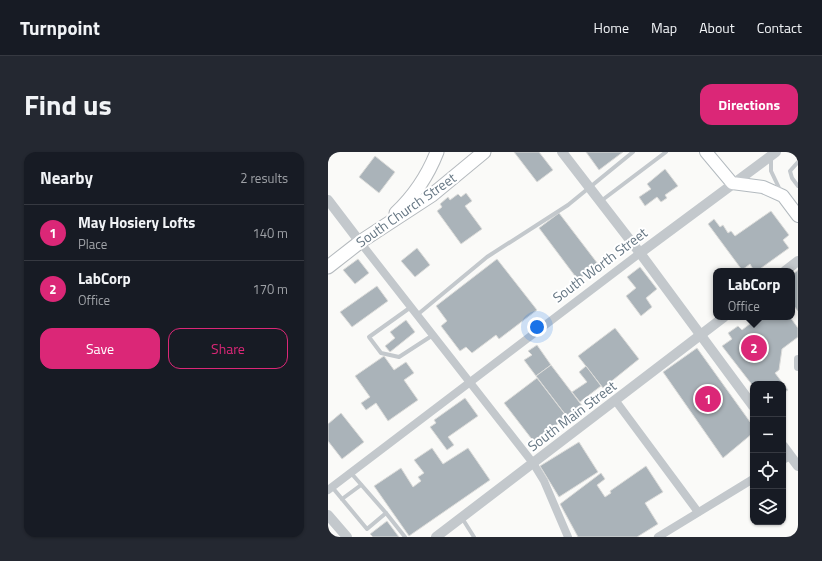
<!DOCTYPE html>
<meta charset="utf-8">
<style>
:root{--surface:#171b24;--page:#242831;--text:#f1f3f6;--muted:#9ea1a6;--line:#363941;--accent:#db2777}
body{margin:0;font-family:"Titillium Web",sans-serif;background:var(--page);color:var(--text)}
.controls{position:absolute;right:12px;bottom:12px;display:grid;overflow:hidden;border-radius:8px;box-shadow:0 1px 3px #0004}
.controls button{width:36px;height:36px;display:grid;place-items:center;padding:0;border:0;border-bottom:1px solid var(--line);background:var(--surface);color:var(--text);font:20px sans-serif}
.you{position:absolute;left:209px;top:175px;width:14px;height:14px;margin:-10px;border:3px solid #fff;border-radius:50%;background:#1a73e8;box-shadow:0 0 0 6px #1a73e833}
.badge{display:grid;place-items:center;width:26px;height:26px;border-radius:50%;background:var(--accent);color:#fff;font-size:13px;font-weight:700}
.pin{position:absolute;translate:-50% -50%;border:2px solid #fff;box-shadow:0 1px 4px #0006}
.popup{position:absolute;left:385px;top:116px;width:82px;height:52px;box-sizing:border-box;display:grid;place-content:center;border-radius:8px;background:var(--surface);filter:drop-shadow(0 1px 3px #0005);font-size:13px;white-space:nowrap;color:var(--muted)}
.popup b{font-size:15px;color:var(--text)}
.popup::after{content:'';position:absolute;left:50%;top:100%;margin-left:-8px;border:8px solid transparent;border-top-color:var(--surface)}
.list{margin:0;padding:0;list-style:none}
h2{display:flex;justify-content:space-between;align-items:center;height:52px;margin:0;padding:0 16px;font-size:17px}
h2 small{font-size:13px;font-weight:400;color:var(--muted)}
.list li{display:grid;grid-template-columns:26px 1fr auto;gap:12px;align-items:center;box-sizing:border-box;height:56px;padding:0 16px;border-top:1px solid var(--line)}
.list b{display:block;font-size:15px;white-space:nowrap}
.list p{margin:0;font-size:13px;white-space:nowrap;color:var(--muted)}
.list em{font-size:13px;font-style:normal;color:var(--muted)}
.actions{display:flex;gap:8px;padding:12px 16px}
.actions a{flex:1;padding:9px 0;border:1px solid var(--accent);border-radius:12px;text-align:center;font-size:14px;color:var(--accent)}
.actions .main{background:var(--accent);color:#fff}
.icon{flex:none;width:22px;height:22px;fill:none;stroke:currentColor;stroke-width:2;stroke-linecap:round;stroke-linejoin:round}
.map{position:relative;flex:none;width:470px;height:385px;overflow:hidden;border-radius:12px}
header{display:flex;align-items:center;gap:24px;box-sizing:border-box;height:56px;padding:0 20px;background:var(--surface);border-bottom:1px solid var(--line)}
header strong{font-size:19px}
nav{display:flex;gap:22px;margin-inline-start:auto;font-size:14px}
.intro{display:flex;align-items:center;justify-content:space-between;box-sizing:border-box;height:96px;padding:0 24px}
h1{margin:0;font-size:28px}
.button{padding:10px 18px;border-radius:12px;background:var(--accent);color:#fff;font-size:14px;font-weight:700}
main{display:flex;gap:24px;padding:0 24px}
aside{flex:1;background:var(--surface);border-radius:12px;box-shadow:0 1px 3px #0004}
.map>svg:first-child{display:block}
</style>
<header>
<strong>Turnpoint</strong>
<nav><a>Home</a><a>Map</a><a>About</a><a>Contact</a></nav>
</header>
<div class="intro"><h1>Find us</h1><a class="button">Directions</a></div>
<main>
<aside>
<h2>Nearby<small>2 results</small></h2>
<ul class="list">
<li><span class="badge">1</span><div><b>May Hosiery Lofts</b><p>Place</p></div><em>140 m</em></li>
<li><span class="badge">2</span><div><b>LabCorp</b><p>Office</p></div><em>170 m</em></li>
</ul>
<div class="actions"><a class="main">Save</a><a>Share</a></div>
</aside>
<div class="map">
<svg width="470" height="385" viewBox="0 0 470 385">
<rect width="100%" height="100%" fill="#fafaf8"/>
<g fill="#aab3b9" stroke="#dcdcda">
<polygon points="186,0 211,0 225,18 209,30"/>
<polygon points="258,0 295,0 271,18"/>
<polygon points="47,4 67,20 51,41 31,25"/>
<polygon points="337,17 350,34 337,43 339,46 333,50 329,45 317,54 311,45 323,37 319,32"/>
<polygon points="138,41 144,49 137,54 154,77 133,92 109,59 114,55 112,52 120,45 122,48 130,42 133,45"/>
<polygon points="443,59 461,83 455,88 461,96 429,119 426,119 422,112 414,118 380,72 386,67 392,75 395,73 400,81 403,79 407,84"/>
<polygon points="231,61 270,112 250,128 211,76"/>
<polygon points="89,96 102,113 87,125 73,109"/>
<polygon points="30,107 41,121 27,132 15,118"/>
<polygon points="169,107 209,158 171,187 168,183 144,201 138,195 132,199 113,174 119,169 108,154"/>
<polygon points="312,115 329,137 318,146 324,155 313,164 298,144 308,136 299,125"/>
<polygon points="470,118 470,159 464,152 464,123"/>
<polygon points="49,134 60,149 24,175 12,160"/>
<polygon points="431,165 462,165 470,176 470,185 454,197 451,218 447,221 460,238 455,241 455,232 425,232 425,234 394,194 404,187 400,181 410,174 414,178"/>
<polygon points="78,168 87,180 62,200 57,194 67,186 62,180"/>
<polygon points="287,176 311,207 275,236 250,204"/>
<polygon points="209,193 223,213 208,224 196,208 204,203 200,199"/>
<polygon points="369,196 425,274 425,281 395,306 335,220"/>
<polygon points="56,204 66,218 78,210 86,221 76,228 90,248 60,269 48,251 38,258 33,251 42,245 27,224"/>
<polygon points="223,213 255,255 240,266 208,224"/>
<polygon points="258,214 273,234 252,250 244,240 259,230 251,220"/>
<polygon points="209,226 239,265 206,290 176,251"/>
<polygon points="137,246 150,264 120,285 126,293 119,298 102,275 108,271 106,268"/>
<polygon points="13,261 36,290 14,307 0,289 0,272"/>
<polygon points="251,290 270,320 231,345 212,314"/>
<polygon points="104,296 115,312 140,296 162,328 81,384 46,334 73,316 85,335 93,329 90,325 96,321 86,308"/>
<polygon points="318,314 335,340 317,351 330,372 309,385 250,385 232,352 273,321 277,327 269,333 277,345 283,341 282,339"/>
<polygon points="59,369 71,385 45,385 42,382"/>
</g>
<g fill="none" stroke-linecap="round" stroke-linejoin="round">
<g stroke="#b3babf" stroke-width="14">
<polyline id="secondary" points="378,0 404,31 435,35 455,44 470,64"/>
</g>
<g stroke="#b5babe" stroke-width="15">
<g id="primary">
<path d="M68,61C86,44 100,23 109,0"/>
<polyline points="0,115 32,90 104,43 156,0"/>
</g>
</g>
<g stroke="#c3c8cc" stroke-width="4">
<polyline points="443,5 443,19 453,40"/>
<polyline points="470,10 462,19 464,26 470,34"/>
<polyline points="273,49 338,0"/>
<polyline points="83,155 41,185 53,201 71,205 105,183"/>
<polyline points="89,163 159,105 240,53 305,0"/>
<polyline points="4,335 39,377 58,361 23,321"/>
<polyline points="14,347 33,333"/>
<polyline points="58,361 77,385"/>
<polyline points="134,366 146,385"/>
</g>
<g stroke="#c3c8cc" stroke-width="8">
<polyline points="32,90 205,311 216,329 240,385"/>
<polyline points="470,207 470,215"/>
<polyline points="287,248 370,360"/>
<polyline points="455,308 462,304"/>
<polyline points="0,338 312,101"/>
<polyline points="330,385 425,327"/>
</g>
<g stroke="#c3c8cc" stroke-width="10">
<polyline points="234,0 312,101 425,254"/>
<polyline points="0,48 32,90"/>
<polyline points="312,101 448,0"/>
<polyline points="457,119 470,109"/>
<polyline points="455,294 470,314"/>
<polyline points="0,363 19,385"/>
<polyline points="108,385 396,165"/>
</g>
<use href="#secondary" stroke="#fff" stroke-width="12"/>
<use href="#primary" stroke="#fff" stroke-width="13"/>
</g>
<g text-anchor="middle" stroke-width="4" stroke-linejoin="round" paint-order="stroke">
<g font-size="14" fill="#657683" stroke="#fff">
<text transform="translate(78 58) rotate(-35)" y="5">South Church Street</text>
<text transform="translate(272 113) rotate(-37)" y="5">South Worth Street</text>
<text transform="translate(244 264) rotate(-37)" y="5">South Main Street</text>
</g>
</g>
</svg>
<div class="controls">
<button>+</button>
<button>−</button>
<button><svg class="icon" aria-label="locate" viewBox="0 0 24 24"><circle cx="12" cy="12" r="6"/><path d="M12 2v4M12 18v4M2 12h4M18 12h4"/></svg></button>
<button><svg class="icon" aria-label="layers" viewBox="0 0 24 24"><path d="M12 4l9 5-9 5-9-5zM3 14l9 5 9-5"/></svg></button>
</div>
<div class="you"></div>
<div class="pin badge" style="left:380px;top:247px">1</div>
<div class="pin badge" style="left:426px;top:196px">2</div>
<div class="popup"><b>LabCorp</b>Office</div>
</div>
</main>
